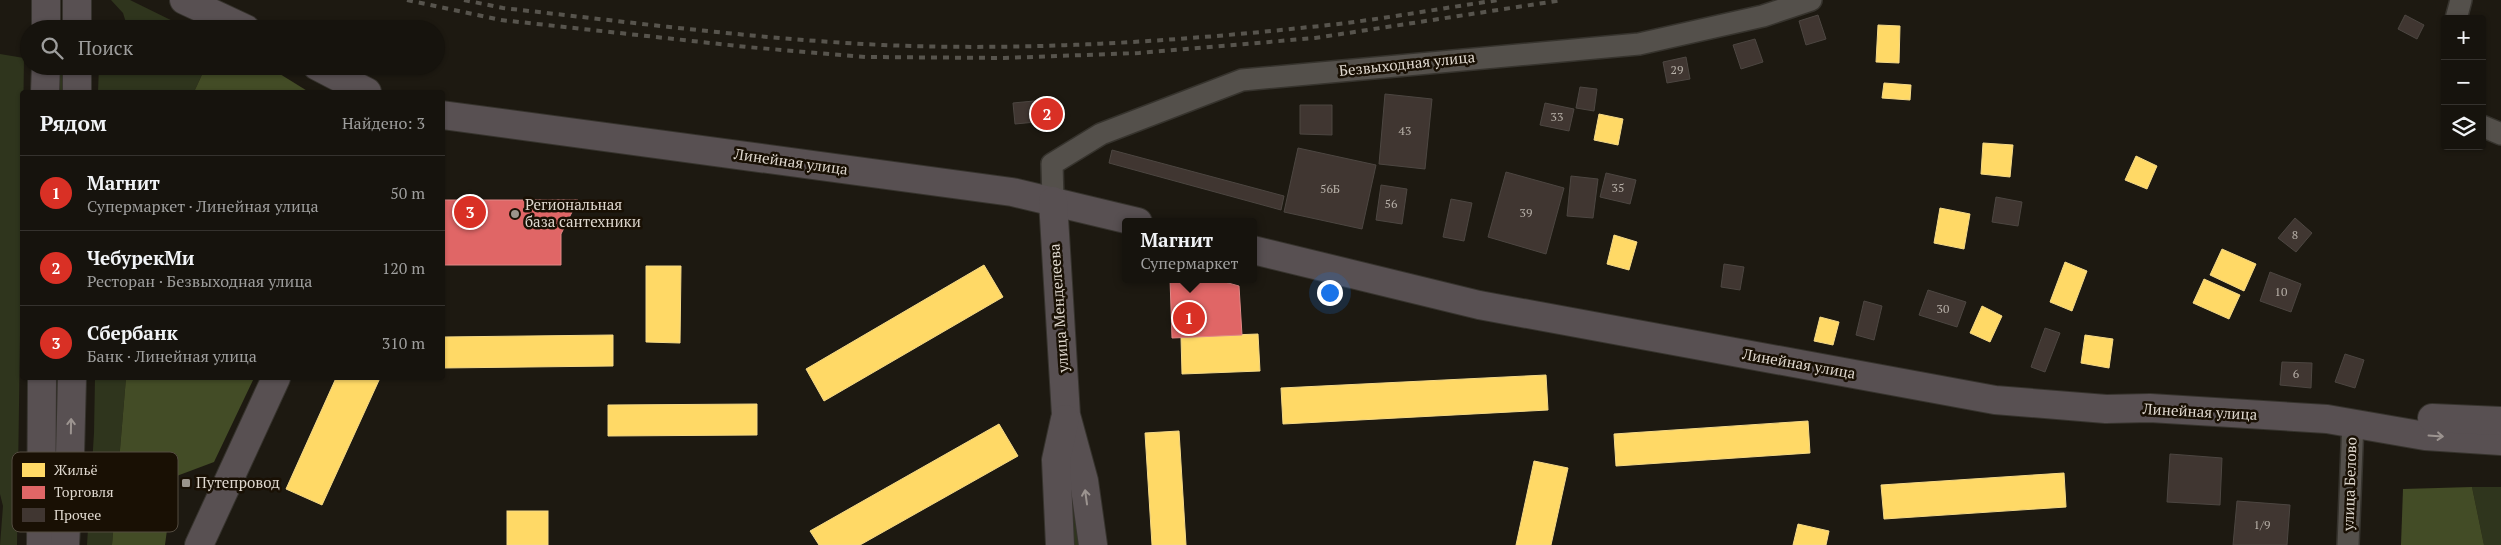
<!DOCTYPE html>
<html lang="ru">
<meta charset="utf-8">
<style>
:root{--surface:#16130d;--page:#1f1c16;--text:#f1f3f6;--muted:#9e9e9d;--line:#35322e;--accent:#d93025}
body{margin:0;font-family:"PT Serif",serif;background:var(--page);color:var(--text)}
.controls{position:absolute;right:15px;top:15px;display:grid;overflow:hidden;border-radius:5px;box-shadow:0 1px 4px #0004}
.controls button{width:45px;height:45px;display:grid;place-items:center;padding:0;border:0;border-bottom:1px solid var(--line);background:var(--surface);color:var(--text);font:25px sans-serif}
.you{position:absolute;left:1329px;top:292px;width:18px;height:18px;margin:-12px;border:4px solid #fff;border-radius:50%;background:#1a73e8;box-shadow:0 0 0 8px #1a73e833}
.badge{display:grid;place-items:center;width:32px;height:32px;border-radius:50%;background:var(--accent);color:#fff;font-size:16px;font-weight:700}
.pin{position:absolute;translate:-50% -50%;border:2px solid #fff;box-shadow:0 1px 5px #0006}
.popup{position:absolute;left:1122px;top:218px;width:135px;height:65px;box-sizing:border-box;display:grid;place-content:center;border-radius:5px;background:var(--surface);filter:drop-shadow(0 1px 4px #0005);font-size:16px;white-space:nowrap;color:var(--muted)}
.popup b{font-size:19px;color:var(--text)}
.popup::after{content:'';position:absolute;left:50%;top:100%;margin-left:-10px;border:10px solid transparent;border-top-color:var(--surface)}
.list{margin:0;padding:0;list-style:none}
h2{display:flex;justify-content:space-between;align-items:center;height:65px;margin:0;padding:0 20px;font-size:21px}
h2 small{font-size:16px;font-weight:400;color:var(--muted)}
.list li{display:grid;grid-template-columns:32px 1fr auto;gap:15px;align-items:center;box-sizing:border-box;height:75px;padding:0 20px;border-top:1px solid var(--line)}
.list b{display:block;font-size:19px;white-space:nowrap}
.list p{margin:0;font-size:16px;white-space:nowrap;color:var(--muted)}
.list em{font-size:16px;font-style:normal;color:var(--muted)}
.icon{flex:none;width:28px;height:28px;fill:none;stroke:currentColor;stroke-width:2;stroke-linecap:round;stroke-linejoin:round}
.map{position:relative;flex:none;width:2501px;height:545px;overflow:hidden}
.search{position:absolute;background:var(--surface);box-shadow:0 1px 4px #0004;left:20px;top:20px;width:425px;height:55px;display:flex;align-items:center;gap:12px;box-sizing:border-box;padding:0 18px;border-radius:28px;color:var(--muted);font-size:19px}
.panel{position:absolute;background:var(--surface);box-shadow:0 1px 4px #0004;left:20px;top:90px;width:425px;height:290px;border-radius:5px}
.map>svg:first-child{display:block}
</style>
<div class="map">
<svg width="2501" height="545" viewBox="0 0 2501 545">
<rect width="100%" height="100%" fill="#1d1911"/>
<g fill="#2f351d">
<polygon points="111,0 130,0 189,29 128,29 123,13"/>
<polygon points="0,54 24,58 17,545 0,545 3,506 0,494"/>
<rect x="56" y="66" width="11" height="26"/>
<polygon points="99,66 206,66 194,92 98,92"/>
<polygon points="95,378 126,378 112,545 87,545 94,433"/>
<polygon points="1068,479 1073,480 1083,545 1069,545"/>
<polygon points="2472,487 2501,487 2501,545 2484,545"/>
</g>
<g fill="#434c26">
<polygon points="206,66 267,66 309,92 194,92"/>
<polygon points="126,378 254,378 214,462 174,477 165,545 112,545"/>
<polygon points="2472,487 2484,545 2401,545 2403,489"/>
</g>
<g fill="#ffd966" stroke="#f5d986">
<polygon points="1878,25 1900,26 1899,63 1876,62"/>
<polygon points="1884,83 1911,85 1910,100 1882,98"/>
<polygon points="1599,114 1623,119 1618,145 1594,140"/>
<polygon points="1983,143 2013,145 2010,177 1981,174"/>
<polygon points="2136,156 2157,166 2147,189 2125,180"/>
<polygon points="1940,208 1970,214 1964,249 1934,243"/>
<polygon points="1614,235 1637,242 1629,270 1607,264"/>
<polygon points="2222,249 2256,264 2244,291 2210,275"/>
<polygon points="2065,262 2087,271 2072,311 2050,302"/>
<polygon points="984,265 1003,297 824,401 806,369"/>
<polygon points="646,266 681,266 680,343 646,342"/>
<polygon points="2204,279 2240,295 2229,319 2193,303"/>
<polygon points="1982,306 2002,316 1990,342 1970,333"/>
<polygon points="1820,317 1839,322 1833,345 1814,341"/>
<polygon points="1258,334 1260,371 1182,374 1181,337"/>
<polygon points="613,335 613,366 442,368 442,337"/>
<polygon points="2085,335 2113,339 2109,368 2081,363"/>
<polygon points="1546,375 1548,410 1283,424 1281,388"/>
<polygon points="336,378 380,378 322,505 286,489"/>
<polygon points="757,404 757,435 608,436 608,405"/>
<polygon points="1808,421 1810,453 1616,466 1614,434"/>
<polygon points="999,424 1018,456 860,545 819,545 810,531"/>
<polygon points="1179,431 1186,545 1152,545 1145,433"/>
<polygon points="1534,461 1568,468 1551,545 1516,545"/>
<polygon points="2064,473 2066,507 1884,519 1881,485"/>
<rect x="507" y="511" width="41" height="34"/>
<polygon points="1798,524 1829,531 1826,545 1793,545"/>
</g>
<g fill="#e06666" stroke="#e08886">
<polygon points="442,200 578,200 561,234 561,265 442,265"/>
<polygon points="1170,279 1214,279 1239,286 1242,335 1172,338"/>
</g>
<g fill="#403631" stroke="#4c4641">
<polygon points="1818,15 1826,39 1806,45 1799,21"/>
<polygon points="2405,15 2424,25 2417,39 2398,29"/>
<polygon points="1755,39 1763,62 1741,69 1733,45"/>
<polygon points="1686,57 1690,79 1667,83 1663,62"/>
<polygon points="1580,87 1597,89 1594,111 1576,108"/>
<polygon points="1385,94 1432,99 1425,169 1379,164"/>
<polygon points="1044,100 1046,121 1015,124 1013,103"/>
<polygon points="1545,103 1574,109 1569,131 1540,125"/>
<polygon points="1300,105 1332,105 1332,135 1300,134"/>
<polygon points="1298,148 1376,165 1362,229 1284,212"/>
<polygon points="1112,150 1284,196 1281,210 1109,163"/>
<polygon points="1506,172 1564,188 1546,254 1488,237"/>
<polygon points="1606,173 1636,180 1630,204 1600,197"/>
<polygon points="1571,176 1598,179 1593,218 1567,216"/>
<polygon points="1381,185 1407,189 1402,224 1376,220"/>
<polygon points="1996,197 2022,202 2018,226 1992,222"/>
<polygon points="1451,199 1472,203 1464,241 1443,237"/>
<polygon points="2295,218 2312,233 2296,252 2278,238"/>
<polygon points="1724,264 1744,267 1740,290 1721,287"/>
<polygon points="2270,272 2301,284 2291,312 2260,301"/>
<polygon points="1928,290 1966,302 1957,327 1919,315"/>
<polygon points="1864,301 1882,306 1874,340 1856,335"/>
<polygon points="2045,328 2060,333 2045,372 2031,367"/>
<polygon points="2345,354 2364,360 2355,388 2335,382"/>
<polygon points="2282,362 2312,363 2311,388 2280,385"/>
<polygon points="2170,454 2222,458 2220,505 2167,502"/>
<polygon points="2237,501 2290,505 2287,545 2233,545"/>
</g>
<g fill="none" stroke-linecap="round" stroke-linejoin="round">
<g stroke="#36332d" stroke-width="24">
<g id="minor">
<polyline points="2456,19 2461,0"/>
<polyline points="2482,126 2501,134"/>
<polyline points="1053,201 1052,164 1101,134 1242,80 1639,44 1763,16 1811,0"/>
<polyline points="2348,545 2353,422"/>
</g>
</g>
<g stroke="#36332d" stroke-width="30">
<g id="major">
<polyline points="46,0 46,29"/>
<polyline points="77,0 77,29"/>
<polyline points="184,0 246,29"/>
<polyline points="317,66 367,92"/>
<polyline points="45,92 46,66"/>
<polyline points="77,92 77,66"/>
<polyline points="442,115 1012,192 1138,222"/>
<polyline points="1053,201 1066,415 1084,481 1093,545"/>
<polyline points="1253,250 1479,305 1995,400 2106,409 2150,408 2327,419 2425,436 2501,441"/>
<polyline points="2432,418 2501,421"/>
<polyline points="41,545 42,378"/>
<polyline points="65,545 70,455 72,378"/>
<polyline points="199,545 276,378"/>
<polyline points="1060,545 1056,460 1065,419"/>
</g>
</g>
<use href="#minor" stroke="#54504b" stroke-width="21"/>
<use href="#major" stroke="#585052" stroke-width="28"/>
<g stroke="#57544d" stroke-width="4" stroke-dasharray="6 6" stroke-linecap="butt">
<polyline points="407,0 501,20 747,47 866,57 1004,58 1139,53 1315,38 1563,0"/>
<path d="M464,0L503,8C629,22 756,39 883,45C1025,51 1169,42 1310,27C1373,21 1436,9 1499,0"/>
</g>
</g>
<defs><path id="oneway-shaft" d="M-6 0H5M1.5-3L5.5 0L1.5 3" fill="none" stroke-width="1.6" stroke-linecap="round" stroke-linejoin="round" transform="scale(1.25)"/></defs>
<g stroke="#9c9490">
<use href="#oneway-shaft" transform="translate(71 426) rotate(-89)"/>
<use href="#oneway-shaft" transform="translate(2436 436) rotate(4)"/>
<use href="#oneway-shaft" transform="translate(1086 497) rotate(-98)"/>
</g>
<g fill="#9b958c" stroke="#191004" stroke-width="2">
<circle cx="515" cy="214" r="5"/>
<rect x="181" y="478" width="10" height="10" rx="2.5"/>
</g>
<g text-anchor="middle" stroke-width="5" stroke-linejoin="round" paint-order="stroke">
<g font-size="12" fill="#b7b0a8">
<text x="1677" y="74">29</text>
<text x="1557" y="121">33</text>
<text x="1405" y="135">43</text>
<text x="1618" y="192">35</text>
<text x="1330" y="193">56Б</text>
<text x="1391" y="208">56</text>
<text x="1526" y="217">39</text>
<text x="2295" y="239">8</text>
<text x="2281" y="296">10</text>
<text x="1943" y="313">30</text>
<text x="2296" y="378">6</text>
<text x="2262" y="529">1/9</text>
</g>
<g font-size="15" fill="#dfd8cf" stroke="#191004">
<text transform="translate(1407 64) rotate(-6)" y="5">Безвыходная улица</text>
<text transform="translate(791 162) rotate(8)" y="5">Линейная улица</text>
<text transform="translate(1059 308) rotate(-94)" y="5">улица Менделеева</text>
<text transform="translate(1799 364) rotate(10)" y="5">Линейная улица</text>
<text transform="translate(2200 412) rotate(3)" y="5">Линейная улица</text>
<text transform="translate(2350 484) rotate(-88)" y="5">улица Белово</text>
</g>
<g font-size="15" fill="#dfd8cf" stroke="#191004" text-anchor="start">
<text x="525" y="210">Региональная<tspan x="525" dy="17">база сантехники</tspan></text>
<text x="196" y="488">Путепровод</text>
</g>
</g>
<rect x="12" y="452" width="166" height="80" rx="8" fill="#191004" stroke="#544c41" stroke-width="1"/>
<rect x="22" y="463" width="23" height="14" fill="#ffd966"/>
<rect x="22" y="486" width="23" height="13" fill="#e06666"/>
<rect x="22" y="508" width="23" height="14" fill="#403631"/>
<g font-size="14" fill="#dfd8cf">
<text x="54" y="475">Жильё</text>
<text x="54" y="497">Торговля</text>
<text x="54" y="520">Прочее</text>
</g>
</svg>
<div class="controls">
<button>+</button>
<button>−</button>
<button><svg class="icon" aria-label="layers" viewBox="0 0 24 24"><path d="M12 4l9 5-9 5-9-5zM3 14l9 5 9-5"/></svg></button>
</div>
<div class="you"></div>
<div class="pin badge" style="left:1189px;top:318px">1</div>
<div class="popup"><b>Магнит</b>Супермаркет</div>
<div class="pin badge" style="left:1047px;top:114px">2</div>
<div class="pin badge" style="left:470px;top:212px">3</div>
<div class="search"><svg class="icon" aria-label="search" viewBox="0 0 24 24"><circle cx="10" cy="10" r="6"/><path d="M15 15l6 6"/></svg>Поиск</div>
<section class="panel">
<h2>Рядом<small>Найдено: 3</small></h2>
<ul class="list">
<li><span class="badge">1</span><div><b>Магнит</b><p>Супермаркет · Линейная улица</p></div><em>50 m</em></li>
<li><span class="badge">2</span><div><b>ЧебурекМи</b><p>Ресторан · Безвыходная улица</p></div><em>120 m</em></li>
<li><span class="badge">3</span><div><b>Сбербанк</b><p>Банк · Линейная улица</p></div><em>310 m</em></li>
</ul>
</section>
</div>
